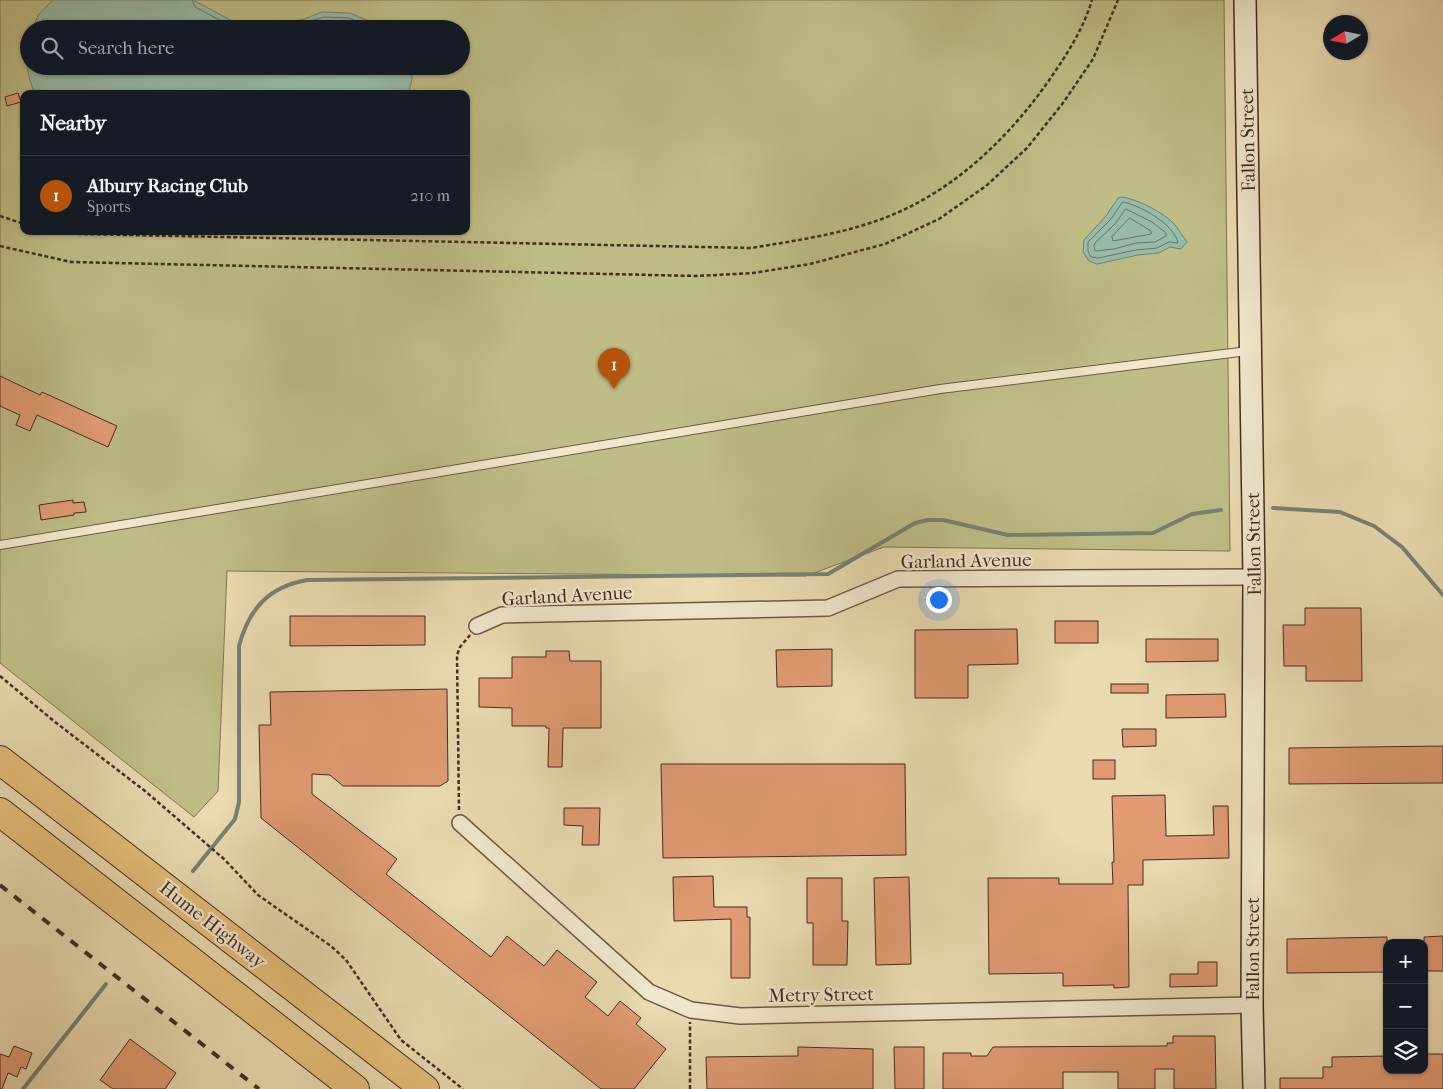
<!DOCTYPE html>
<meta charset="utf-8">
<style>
:root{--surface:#171b24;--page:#242831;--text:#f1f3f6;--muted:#9ea1a6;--line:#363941;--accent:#b45309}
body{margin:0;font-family:"IM FELL French Canon",serif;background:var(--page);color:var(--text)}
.controls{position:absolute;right:15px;bottom:15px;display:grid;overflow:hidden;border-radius:10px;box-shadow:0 1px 4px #0004}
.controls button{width:45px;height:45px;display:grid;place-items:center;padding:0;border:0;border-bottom:1px solid var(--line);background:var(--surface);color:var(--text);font:25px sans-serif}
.compass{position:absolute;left:1323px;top:15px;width:45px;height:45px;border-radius:50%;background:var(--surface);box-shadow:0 1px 4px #0004;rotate:260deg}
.you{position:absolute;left:938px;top:599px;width:18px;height:18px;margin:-12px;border:4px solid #fff;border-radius:50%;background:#1a73e8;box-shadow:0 0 0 8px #1a73e833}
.badge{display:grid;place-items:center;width:32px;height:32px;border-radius:50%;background:var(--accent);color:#fff;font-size:16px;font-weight:700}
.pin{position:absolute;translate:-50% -41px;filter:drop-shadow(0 1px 2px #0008)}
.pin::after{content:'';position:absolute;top:26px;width:18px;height:15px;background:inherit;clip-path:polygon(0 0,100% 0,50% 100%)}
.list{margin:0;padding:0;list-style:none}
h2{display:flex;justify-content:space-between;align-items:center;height:65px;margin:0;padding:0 20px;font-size:21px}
h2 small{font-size:16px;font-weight:400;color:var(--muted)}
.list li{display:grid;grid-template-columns:32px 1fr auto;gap:15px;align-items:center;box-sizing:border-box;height:80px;padding:0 20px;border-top:1px solid var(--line)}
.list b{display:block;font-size:19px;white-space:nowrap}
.list p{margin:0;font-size:16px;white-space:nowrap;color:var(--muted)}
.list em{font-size:16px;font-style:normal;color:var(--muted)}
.icon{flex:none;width:28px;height:28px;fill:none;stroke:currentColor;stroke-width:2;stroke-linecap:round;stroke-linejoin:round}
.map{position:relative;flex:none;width:1443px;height:1089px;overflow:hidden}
.search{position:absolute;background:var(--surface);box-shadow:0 1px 4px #0004;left:20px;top:20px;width:450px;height:55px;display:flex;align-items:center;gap:12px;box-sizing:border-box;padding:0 18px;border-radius:28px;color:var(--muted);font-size:19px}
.panel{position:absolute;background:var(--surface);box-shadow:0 1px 4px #0004;left:20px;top:90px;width:450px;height:145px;border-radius:10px}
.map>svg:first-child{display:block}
</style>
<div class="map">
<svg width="1443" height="1089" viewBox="0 0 1443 1089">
<rect width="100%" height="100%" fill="#e9dab0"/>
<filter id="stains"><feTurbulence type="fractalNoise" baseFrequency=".004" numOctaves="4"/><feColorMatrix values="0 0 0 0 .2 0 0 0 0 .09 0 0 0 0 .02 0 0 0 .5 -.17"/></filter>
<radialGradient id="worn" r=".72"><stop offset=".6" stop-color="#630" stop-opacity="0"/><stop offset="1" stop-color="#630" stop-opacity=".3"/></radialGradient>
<path fill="#bebd86" stroke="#817454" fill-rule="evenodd" d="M0,0H1224L1230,551L884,547L806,576L227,571L218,791L194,817L0,663ZM29,29H461V66H29ZM24,94H466V231H24Z"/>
<g fill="#97bba9" stroke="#768173">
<polygon points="53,0 193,0 234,22 249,28 277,25 304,19 322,12 350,13 387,29 32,29 39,14"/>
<path d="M29,37V66H411L412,80L408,94H35C27,76 24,56 29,37Z"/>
<path d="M1122,197C1137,199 1165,213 1175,225C1179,230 1183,237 1187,242L1181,249L1170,247L1159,253L1138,255L1097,264L1089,261L1083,252L1084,240L1106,216L1118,198Z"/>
</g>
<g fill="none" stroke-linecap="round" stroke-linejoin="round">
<g stroke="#6e7366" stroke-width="1">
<polyline points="192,0 195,7 237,29"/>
<polyline points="285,29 324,17 349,18 375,29"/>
<path d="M310,29C327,23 341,22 359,29"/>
<path d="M1123,202C1140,205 1175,225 1178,243L1169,242L1157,248L1136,250L1098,258L1091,257L1088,251V242L1110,220Z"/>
<polygon points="1126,209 1152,222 1166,233 1166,236 1155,242 1136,243 1114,249 1095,251 1094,246 1095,243 1115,224"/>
<polygon points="1130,218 1151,231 1151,234 1113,241 1112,237"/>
</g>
<g stroke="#768173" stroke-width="4">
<polyline points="1273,508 1340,512 1374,526 1402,547 1443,595"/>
<path d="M193,871L235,819L239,802V646C249,609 268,587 307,580L828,574L915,523L928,520H943L1008,535L1153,533L1192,514L1221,510"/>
<polyline points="23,1089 106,984"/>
</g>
</g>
<g fill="#e19b73" stroke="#442b22">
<polygon points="18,93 21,102 7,106 5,97"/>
<polygon points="0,376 40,395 42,392 117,426 108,447 37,415 30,431 16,425 20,415 0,406"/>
<polygon points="73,500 73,503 84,502 86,512 74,513 74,515 41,520 39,505"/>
<polygon points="1305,608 1361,608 1362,681 1306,681 1306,666 1284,666 1283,625 1305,625"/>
<polygon points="290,616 425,616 425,645 290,646"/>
<rect x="1055" y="621" width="43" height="22"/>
<polygon points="1017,629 1018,664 968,665 968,698 915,698 915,630"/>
<polygon points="1146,639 1218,639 1218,661 1146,662"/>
<polygon points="832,649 832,686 777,687 776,650"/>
<polygon points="546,651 569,651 570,661 601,661 601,728 563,728 562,767 548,767 549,728 546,728 546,726 512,726 512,708 479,707 479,678 512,678 512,657 546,657"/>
<rect x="1111" y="684" width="37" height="9"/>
<polygon points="447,689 448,781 440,786 343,786 330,775 312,774 312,794 397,859 386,874 491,957 507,936 544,966 557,950 597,982 585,997 608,1016 620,1001 641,1018 636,1024 666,1049 634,1089 601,1089 261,818 259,725 271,725 270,692"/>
<polygon points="1225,694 1226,717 1166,718 1166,695"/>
<polygon points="1122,729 1156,729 1156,746 1123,747"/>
<polygon points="1443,746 1443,783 1289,784 1289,748"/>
<rect x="1093" y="760" width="22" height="19"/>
<polygon points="661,764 905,764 906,855 663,858"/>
<polygon points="1165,795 1166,836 1214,835 1213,806 1228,806 1229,858 1143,860 1143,885 1128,885 1129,987 1114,988 1114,985 1063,986 1063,973 989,974 988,878 1059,878 1059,884 1113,884 1112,862 1114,862 1112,796"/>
<polygon points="564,808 600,808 599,845 582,845 583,826 564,825"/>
<polygon points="713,876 714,907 747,907 747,917 750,917 750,978 731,978 731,919 674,921 673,877"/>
<polygon points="909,877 911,964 876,965 874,878"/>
<polygon points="807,878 842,878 842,921 848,921 847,965 813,965 813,923 807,923"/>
<polygon points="1443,936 1443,971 1424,971 1424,937"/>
<polygon points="1387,937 1387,972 1287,973 1287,939"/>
<polygon points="1198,962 1217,962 1217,986 1170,987 1170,974 1198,974"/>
<polygon points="1173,1036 1215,1036 1216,1089 1174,1089 1174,1069 1155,1069 1155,1089 1118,1089 1118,1072 1063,1072 1063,1089 943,1089 943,1053 971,1053 971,1056 987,1056 993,1047 1167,1046 1167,1043 1173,1043"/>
<polygon points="130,1039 176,1073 165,1089 113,1089 100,1080"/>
<polygon points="14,1046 32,1053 26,1069 21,1067 17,1077 8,1073 2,1089 0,1089 0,1054 9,1057"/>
<polygon points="798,1047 873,1049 873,1089 707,1089 706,1057 798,1056"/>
<polygon points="894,1047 924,1047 924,1089 895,1089"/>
<polygon points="1424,1054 1443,1054 1443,1089 1280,1089 1280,1078 1323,1078 1323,1067 1332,1067 1332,1057 1387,1056 1387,1070 1424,1070"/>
</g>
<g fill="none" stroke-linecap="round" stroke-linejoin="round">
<g stroke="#6d5746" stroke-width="10">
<polyline id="lane" points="0,545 940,389 1248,351"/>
</g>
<g stroke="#6d5746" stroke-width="18">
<g id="street">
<polyline points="477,626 502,615 828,608 898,579 1254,577"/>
<polyline points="460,823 649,992 691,1010 740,1016 1252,1005"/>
</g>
</g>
<g stroke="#442b22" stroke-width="24">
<polyline id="secondary" points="1245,0 1254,577 1252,1005 1254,1089"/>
</g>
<g stroke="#442b22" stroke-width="30">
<g id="highway">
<polyline points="0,760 425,1089"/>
<polyline points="0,812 355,1089"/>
</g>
</g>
<g stroke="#442b22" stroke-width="2.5" stroke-dasharray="4 2.5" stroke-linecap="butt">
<polyline points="0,216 24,224"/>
<path d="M45,231L80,234L751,248C793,241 836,235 876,221C950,196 1011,137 1054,73C1069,51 1084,27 1092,0"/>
<polyline points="0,246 71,262 697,276 753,273 810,264 885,244 939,219 986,186 1027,148 1063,103 1093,59 1118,0"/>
<polyline points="0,676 55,722 145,791 224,859 258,895 331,946 346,960 401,1040 463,1089"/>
<polyline points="459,810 457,655 460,647 470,635"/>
<polyline points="690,1089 690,1022"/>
</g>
<use href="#lane" stroke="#f1e7cc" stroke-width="8"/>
<use href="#street" stroke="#f1e7cc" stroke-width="15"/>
<use href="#secondary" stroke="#f1e7cc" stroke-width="21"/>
<use href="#highway" stroke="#e4bd78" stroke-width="28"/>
<polyline stroke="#442b22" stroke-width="4" stroke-dasharray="9 9" stroke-linecap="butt" points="0,885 259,1089"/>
</g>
<g text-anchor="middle" stroke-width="4.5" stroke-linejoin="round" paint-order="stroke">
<g font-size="19" fill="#442b22" stroke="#f1e7cc">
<text transform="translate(1247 140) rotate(-91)" y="7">Fallon Street</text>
<text transform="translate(1253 544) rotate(-91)" y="7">Fallon Street</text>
<text transform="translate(966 560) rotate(-1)" y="7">Garland Avenue</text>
<text transform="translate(567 595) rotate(-3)" y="7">Garland Avenue</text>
<text transform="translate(213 924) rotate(38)" y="7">Hume Highway</text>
<text transform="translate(1252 949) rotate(-90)" y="7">Fallon Street</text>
<text transform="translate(821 994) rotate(-1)" y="7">Metry Street</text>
</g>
</g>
<rect width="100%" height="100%" filter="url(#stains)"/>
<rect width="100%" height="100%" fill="url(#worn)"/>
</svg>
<div class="controls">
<button>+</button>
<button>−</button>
<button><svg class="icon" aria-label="layers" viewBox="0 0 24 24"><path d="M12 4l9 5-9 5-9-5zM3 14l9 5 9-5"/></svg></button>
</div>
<svg class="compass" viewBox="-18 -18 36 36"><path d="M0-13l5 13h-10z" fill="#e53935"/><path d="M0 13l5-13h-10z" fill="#9ea1a6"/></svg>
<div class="you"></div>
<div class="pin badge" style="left:614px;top:389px">1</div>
<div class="search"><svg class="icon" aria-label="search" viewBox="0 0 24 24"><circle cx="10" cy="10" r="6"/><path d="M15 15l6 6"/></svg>Search here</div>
<section class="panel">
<h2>Nearby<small></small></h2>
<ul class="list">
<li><span class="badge">1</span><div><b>Albury Racing Club</b><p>Sports</p></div><em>210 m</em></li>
</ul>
</section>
</div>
